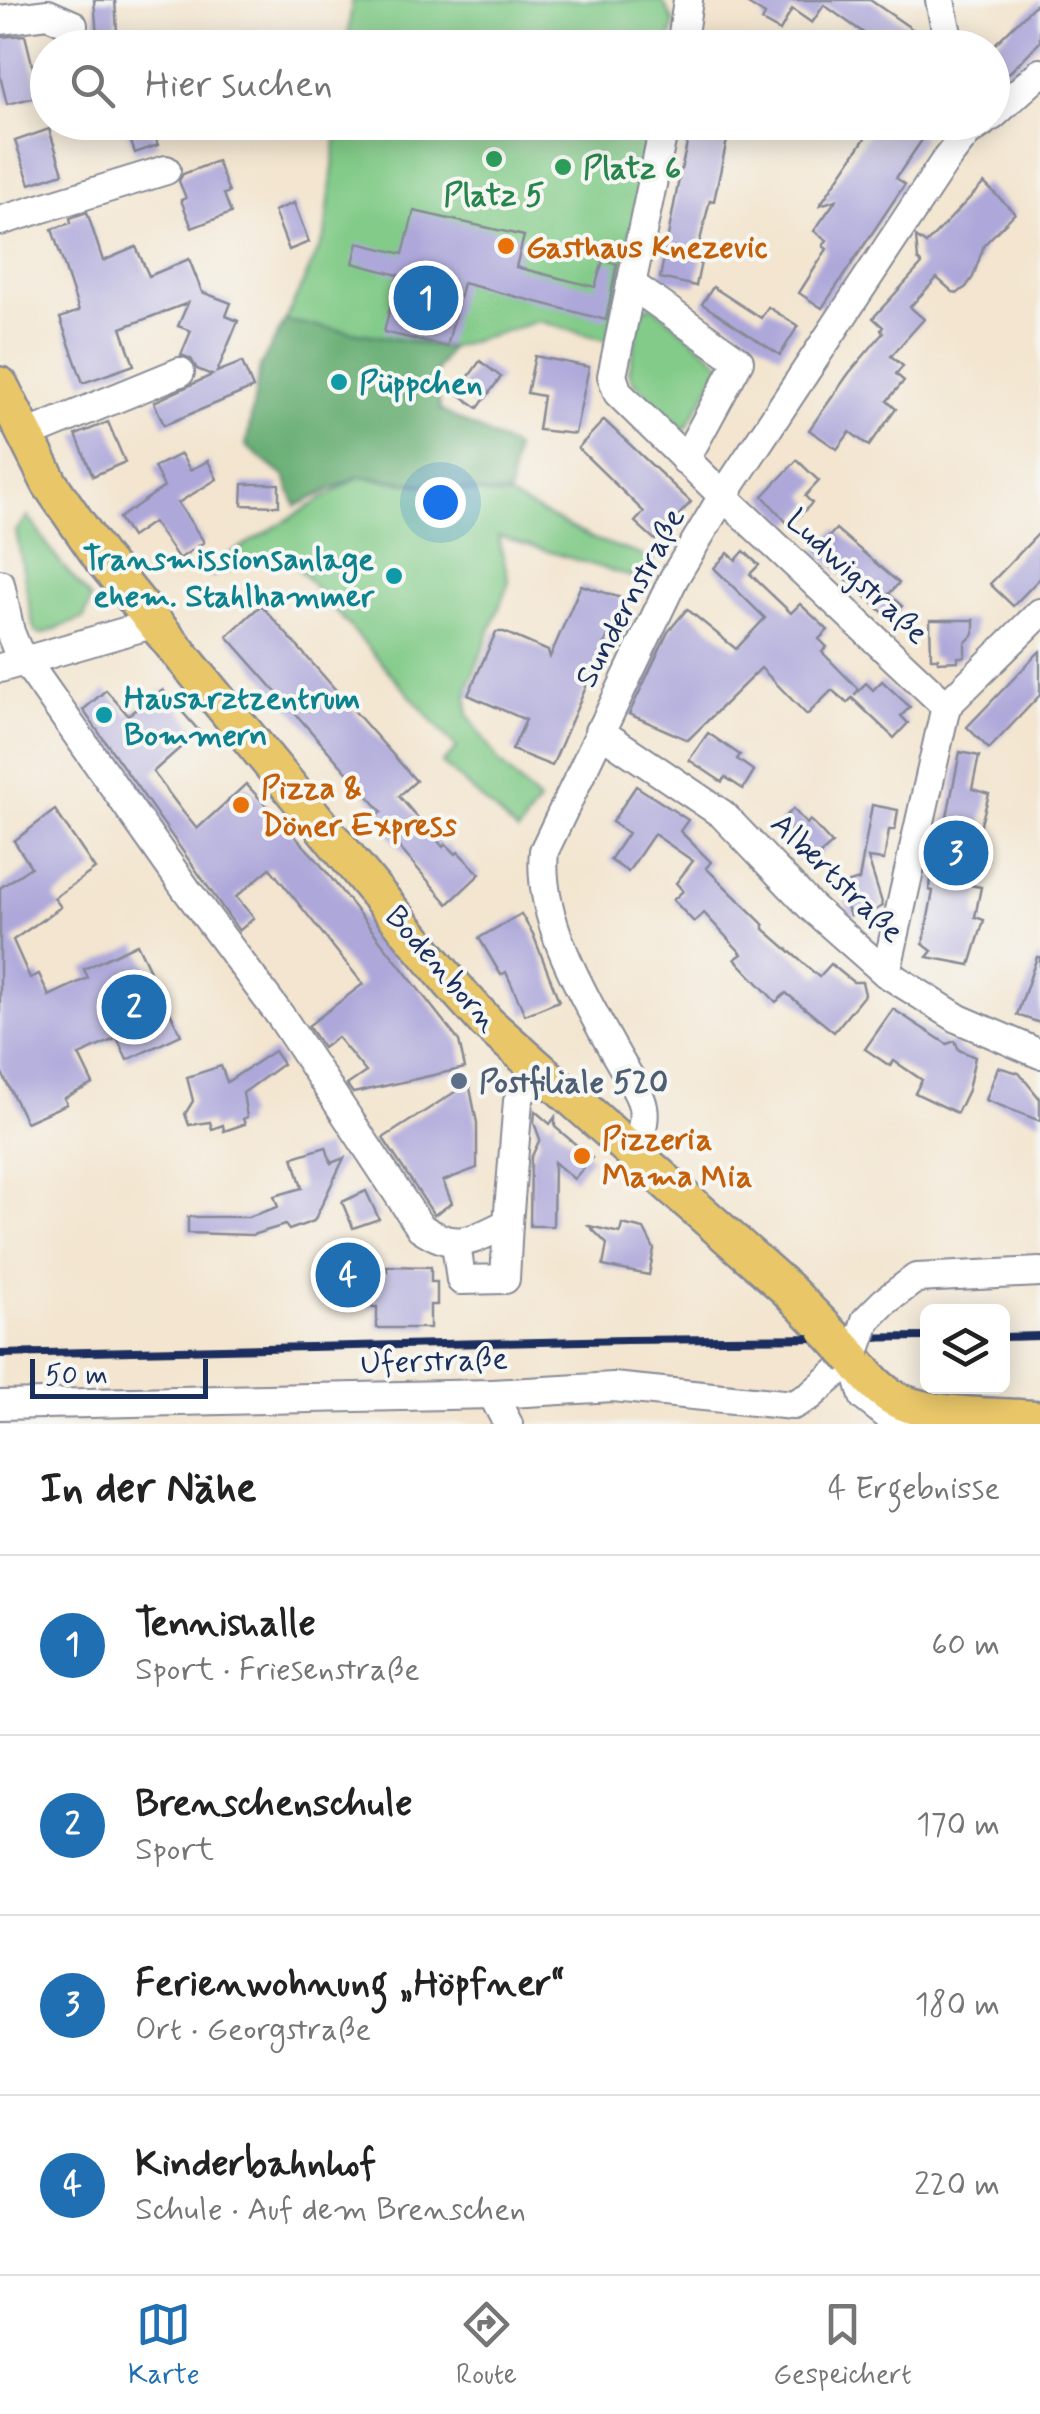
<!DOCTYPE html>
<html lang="de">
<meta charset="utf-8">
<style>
:root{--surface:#fff;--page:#f6f6f6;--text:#222;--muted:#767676;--line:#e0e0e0;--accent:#1f6fb2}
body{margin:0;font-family:Mynerve,sans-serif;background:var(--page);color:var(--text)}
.controls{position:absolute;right:30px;bottom:30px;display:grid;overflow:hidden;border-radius:15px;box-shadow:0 5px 25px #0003}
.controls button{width:90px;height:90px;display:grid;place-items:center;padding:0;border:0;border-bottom:2px solid var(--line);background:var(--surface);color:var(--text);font:50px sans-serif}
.scale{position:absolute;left:30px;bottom:25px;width:178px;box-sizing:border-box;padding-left:10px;border:5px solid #1b2f5e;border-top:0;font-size:28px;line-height:35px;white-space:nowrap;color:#1b2f5e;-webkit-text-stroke:8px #f6f6f2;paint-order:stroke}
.you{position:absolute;left:440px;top:502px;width:35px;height:35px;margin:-25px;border:8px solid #fff;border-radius:50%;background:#1a73e8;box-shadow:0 0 0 15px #1a73e833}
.badge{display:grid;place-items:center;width:65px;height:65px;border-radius:50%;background:var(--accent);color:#fff;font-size:32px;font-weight:700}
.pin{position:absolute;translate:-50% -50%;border:5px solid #fff;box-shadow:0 2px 10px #0006}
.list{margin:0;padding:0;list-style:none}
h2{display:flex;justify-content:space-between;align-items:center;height:130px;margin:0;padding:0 40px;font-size:42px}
h2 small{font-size:32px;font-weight:400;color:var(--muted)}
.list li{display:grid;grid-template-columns:65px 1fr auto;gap:30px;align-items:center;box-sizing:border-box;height:180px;padding:0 40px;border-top:2px solid var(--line)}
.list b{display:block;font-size:38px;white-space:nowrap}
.list p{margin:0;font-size:32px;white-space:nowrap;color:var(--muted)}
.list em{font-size:32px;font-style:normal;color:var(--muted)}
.icon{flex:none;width:55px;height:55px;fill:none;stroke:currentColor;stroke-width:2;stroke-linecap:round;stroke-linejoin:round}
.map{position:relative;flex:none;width:1040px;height:1424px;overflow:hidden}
.search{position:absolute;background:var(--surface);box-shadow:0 5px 25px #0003;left:30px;right:30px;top:30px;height:110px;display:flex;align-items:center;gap:25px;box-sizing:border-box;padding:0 35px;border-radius:55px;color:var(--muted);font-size:38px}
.sheet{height:850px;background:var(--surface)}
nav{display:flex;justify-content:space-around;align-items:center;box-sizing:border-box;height:140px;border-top:2px solid var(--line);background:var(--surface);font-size:28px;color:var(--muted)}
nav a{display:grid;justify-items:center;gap:5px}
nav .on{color:var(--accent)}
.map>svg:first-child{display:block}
</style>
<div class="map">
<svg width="1040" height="1424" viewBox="0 0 1040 1424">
<rect width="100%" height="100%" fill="#f6f6f2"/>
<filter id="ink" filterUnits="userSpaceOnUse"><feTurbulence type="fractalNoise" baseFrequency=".01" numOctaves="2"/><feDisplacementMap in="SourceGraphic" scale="20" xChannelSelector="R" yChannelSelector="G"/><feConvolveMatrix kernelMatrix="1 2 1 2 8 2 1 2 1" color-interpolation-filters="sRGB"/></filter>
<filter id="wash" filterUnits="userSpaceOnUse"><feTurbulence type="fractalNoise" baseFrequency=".0048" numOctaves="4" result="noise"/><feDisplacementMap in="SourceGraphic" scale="40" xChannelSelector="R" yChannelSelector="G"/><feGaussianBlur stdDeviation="2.25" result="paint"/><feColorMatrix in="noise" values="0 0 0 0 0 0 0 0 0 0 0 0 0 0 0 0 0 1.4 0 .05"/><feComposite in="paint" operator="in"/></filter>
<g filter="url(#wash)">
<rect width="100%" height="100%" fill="#f3e5cf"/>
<g fill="#82cb88" stroke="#4e7d73" stroke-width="2.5">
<polygon points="352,0 662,0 674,22 668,47 347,48"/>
<polygon points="338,123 653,123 608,341 539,321 450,348 285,321 325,236"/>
<polygon points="652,305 723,364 685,430 633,381 629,372 641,309"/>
<polygon points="359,477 511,498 596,540 653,559 642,580 498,536 509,582 467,690 468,715 499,762 539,802 518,832 442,763 457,749 284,552 211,576 208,567"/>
<polygon points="28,516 57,559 91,599 84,618 43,634 36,633 33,625 16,531"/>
</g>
<polygon fill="#69af74" stroke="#426f69" stroke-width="2.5" points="285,321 450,348 436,371 440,410 515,448 509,495 359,476 296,506 285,477 246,446 260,367"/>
<g id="blocks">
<g fill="#aea8da">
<polygon points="94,0 115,0 118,48 98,48"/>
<polygon points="742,0 870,0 931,42 932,48 885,48 824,5 812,23 792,9 780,31 762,21 765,15"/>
<polygon points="1040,0 1040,42 1010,72 1006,73 992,59 991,48"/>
<polygon points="25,35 40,96 7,104 0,76 0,37"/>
<polygon points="876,122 903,122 924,137 896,178 905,184 822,308 799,293 827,249 823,246 827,240 814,231 836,200 820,205"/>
<polygon points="150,123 158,145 135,153 127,131"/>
<polygon points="49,129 63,173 30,184 15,141"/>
<polygon points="693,133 727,140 714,201 710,200 699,245 699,256 702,257 696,286 660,278 679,179 689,135"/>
<polygon points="217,161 229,192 224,194 231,213 192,228 181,200 186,198 179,181 183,174"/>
<polygon points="984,183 1015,213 984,245 973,277 966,287 958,293 953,292 937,278 910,307 924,319 891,356 903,366 896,374 904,381 887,401 896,409 869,446 850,432 837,449 809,430 849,373 883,333 881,330 883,327 873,318 922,264 918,260 916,237 926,244"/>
<polygon points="294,203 309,242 289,250 274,211"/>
<polygon points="414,211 524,236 516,267 595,287 603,261 617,264 606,320 463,283 447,347 384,332 398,275 353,263 358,243 403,254"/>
<polygon points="87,212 103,261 136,247 149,276 189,259 202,292 231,303 226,316 238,321 217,372 242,362 253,388 164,425 154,402 212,375 197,369 191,359 181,355 191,331 178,326 188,303 121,328 134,365 83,383 60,318 79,311 52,229 71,223 70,218"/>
<polygon points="713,287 761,318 768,307 798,326 780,355 702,304"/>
<polygon points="535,356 589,367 575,434 538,430 543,396 527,393"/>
<polygon points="480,361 501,377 478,408 457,393"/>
<polygon points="604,420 691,502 655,540 635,522 644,512 578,448"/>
<polygon points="108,422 125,462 93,476 76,435"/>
<polygon points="181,454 190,470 208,461 217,479 178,503 204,542 179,559 153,522 131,537 119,518 164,487 154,467"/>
<polygon points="797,460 819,481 805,496 812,503 790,526 763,496"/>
<polygon points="243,484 279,484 279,506 242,505"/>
<polygon points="836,529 899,583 889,594 902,606 890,619 816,551"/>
<polygon points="1040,532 1040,578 1013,606 990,584"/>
<polygon points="744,551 759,565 750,574 791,613 800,604 828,630 819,639 827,647 822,652 859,690 854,695 866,683 873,690 882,681 910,707 901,716 908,723 894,738 852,698 847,703 832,690 807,715 761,668 688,740 629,714 668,632 687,609 736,649 765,618 714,568 728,553 736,560"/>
<polygon points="581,585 624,599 552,766 512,750 526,720 468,695 496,632 504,632 548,651 550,657"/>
<polygon points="261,605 416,781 399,796 443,847 446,844 456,854 458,852 480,874 448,904 374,818 382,812 227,636"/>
<polygon points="930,620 974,620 974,634 965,643 965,657 958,657 958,661 938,662 938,658 931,658"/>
<polygon points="1040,651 1040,695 989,749 967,727"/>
<polygon points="106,690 128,715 163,690 199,731 153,772 183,812 197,829 246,784 317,860 459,1041 465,1068 353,1093 347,1085 366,1072 337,1037 323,1048 308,1026 363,984 270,868 236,897 254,918 239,931 83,710"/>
<polygon points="708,733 740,755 737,759 754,771 743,789 725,777 722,782 689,760"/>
<polygon points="960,752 979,756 972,789 989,794 965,884 981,887 975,917 984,920 970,965 927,957 932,951 923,944 933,891 929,890 936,856 939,856"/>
<polygon points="636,786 688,820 680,831 711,862 706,868 764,925 764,929 819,977 831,964 853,982 862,982 865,994 834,1032 786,993 776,1002 735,959 742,954 704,913 694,922 673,900 683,891 676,883 693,861 654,834 628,872 610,860 628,833 612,822"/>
<polygon points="872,805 898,810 895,830 889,830 884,860 868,858 883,906 868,914 850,916 840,886 859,880"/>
<polygon points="793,809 807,824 810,820 832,844 806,866 785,844 790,839 777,825"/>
<polygon points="55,810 95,869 54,898 61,907 13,940 30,978 39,974 49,996 88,978 84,969 137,944 181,1035 127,1060 117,1038 79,1055 93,1084 64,1098 67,1104 26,1122 0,1069 0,888 31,867 14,841"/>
<polygon points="521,914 533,934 559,1001 525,1015 506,972 501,975 479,938"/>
<polygon points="1037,957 1040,957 1040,1023 1017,1015"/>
<polygon points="893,1009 947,1044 955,1041 959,1050 975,1057 968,1090 957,1113 915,1093 922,1080 894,1061 890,1066 865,1049"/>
<polygon points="274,1051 283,1064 243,1093 247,1117 243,1119 245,1124 224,1131 223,1125 212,1129 210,1122 189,1125 185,1114 193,1101 187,1077 221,1066 227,1082"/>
<polygon points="998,1067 1019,1073 1040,1099 1040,1121 986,1100"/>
<polygon points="469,1083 477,1123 477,1168 443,1181 452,1203 434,1215 383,1138"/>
<polygon points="535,1111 550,1124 555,1117 555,1127 592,1158 574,1179 554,1162 553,1226 530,1226 531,1158 540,1139 534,1123"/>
<polygon points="326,1147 331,1163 344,1158 314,1221 289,1230 285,1225 252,1235 188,1233 188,1217 248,1217 278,1207 274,1196 302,1188 293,1157"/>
<polygon points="366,1191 379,1219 353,1228 342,1202"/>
<polygon points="622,1224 644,1229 654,1249 649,1275 603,1266 607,1244 589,1226 620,1233"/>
<polygon points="387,1266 431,1267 431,1282 437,1282 437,1305 430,1305 430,1328 377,1328 377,1307 360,1307 360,1271 387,1271"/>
</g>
</g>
</g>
<g filter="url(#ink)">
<use href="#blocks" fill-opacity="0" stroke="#878a96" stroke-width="2.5"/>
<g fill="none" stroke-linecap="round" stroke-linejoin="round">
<g stroke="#878a96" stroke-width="32">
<g id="minor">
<polyline points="940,0 950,48"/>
<polyline points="0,20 48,14 73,25"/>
<polyline points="681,48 688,0"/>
<polyline points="992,116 1040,73"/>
<polyline points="665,122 612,376 618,393 723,496 946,706"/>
<polyline points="0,221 166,170"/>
<polyline points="631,284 739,361 685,460"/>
<polyline points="24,436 180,372"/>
<path d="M0,584L10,632L17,649L186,889L282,1018L420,1227C456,1252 471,1241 508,1223L518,1101L525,1085L540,1069"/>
<polyline points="0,668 152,624"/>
<polyline points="599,731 722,814 811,907 886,973 959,1019 1040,1054"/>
<polyline points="886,973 946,706 1040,613"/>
<path d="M634,1152C640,1135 648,1118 641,1100C635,1084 623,1068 615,1053C583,995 537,918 544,851L674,578L723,496L945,161L967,133L983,122"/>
<polyline points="456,1243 461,1280 505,1279 508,1223"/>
<polyline points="864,1327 866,1320 884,1302 916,1278 1040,1272"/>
<polyline points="492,1394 508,1424"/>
<polyline points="0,1405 492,1394 613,1387 793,1405 810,1396 853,1358 864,1397 887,1415 922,1424"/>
</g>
</g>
<g stroke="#878a96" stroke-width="40">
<g id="major">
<polyline points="0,385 50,484 102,559 450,982 487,1023 786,1288 826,1329"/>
<path d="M853,1358C866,1375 880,1392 899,1401C937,1418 998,1415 1040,1419"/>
</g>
</g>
<use href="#minor" stroke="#fff" stroke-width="28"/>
<use href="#major" stroke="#e9c769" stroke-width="35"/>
<g stroke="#1b2f5e" stroke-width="8">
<polyline points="1002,1337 1040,1336"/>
<polyline points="0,1354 626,1340 928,1337"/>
</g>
<g stroke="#878a96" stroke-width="32" stroke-linecap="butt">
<polyline id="minor-bridge" points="853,1358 864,1327"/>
</g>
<g stroke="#878a96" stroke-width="40" stroke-linecap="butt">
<polyline id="major-bridge" points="826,1329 853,1358"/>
</g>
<use href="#minor-bridge" stroke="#fff" stroke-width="28"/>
<use href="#major-bridge" stroke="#e9c769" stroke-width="35"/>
</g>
</g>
<g fill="#2e9e5b" stroke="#f6f6f2" stroke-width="4">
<circle cx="494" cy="159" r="10"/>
<circle cx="563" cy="167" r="10"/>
</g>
<g fill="#e8710a" stroke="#f6f6f2" stroke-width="4">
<circle cx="506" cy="246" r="10"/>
<circle cx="241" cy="805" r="10"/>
<circle cx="582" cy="1156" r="10"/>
</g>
<g fill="#0f9aa8" stroke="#f6f6f2" stroke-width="4">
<circle cx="339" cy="382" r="10"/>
<circle cx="394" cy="576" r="10"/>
<circle cx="104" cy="715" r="10"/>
</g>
<circle fill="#5c6f8a" stroke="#f6f6f2" stroke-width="4" cx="459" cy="1081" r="10"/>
<g text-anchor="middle" stroke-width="8" stroke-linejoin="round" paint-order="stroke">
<g font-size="32" font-weight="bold" fill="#27864d" stroke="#f6f6f2" text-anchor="start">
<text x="583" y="178">Platz 6</text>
<text x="494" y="205" text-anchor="middle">Platz 5</text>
</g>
<g font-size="32" font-weight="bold" fill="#c56008" stroke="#f6f6f2" text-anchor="start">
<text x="526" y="257">Gasthaus Knezevic</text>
<text x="261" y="798">Pizza &amp;<tspan x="261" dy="37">Döner Express</tspan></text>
<text x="602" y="1149">Pizzeria<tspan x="602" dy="37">Mama Mia</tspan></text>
</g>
<g font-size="32" font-weight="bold" fill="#0d838f" stroke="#f6f6f2" text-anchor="start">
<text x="359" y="393">Püppchen</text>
<text x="374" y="569" text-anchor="end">Transmissionsanlage<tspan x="374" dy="37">ehem. Stahlhammer</tspan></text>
<text x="124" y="708">Hausarztzentrum<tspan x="124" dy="37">Bommern</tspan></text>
</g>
<g font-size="32" fill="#1b2f5e" stroke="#f6f6f2">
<text transform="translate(858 576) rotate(43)" y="11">Ludwigstraße</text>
<text transform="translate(629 597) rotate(-62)" y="11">Sundernstraße</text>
<text transform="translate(838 877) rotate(44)" y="11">Albertstraße</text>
<text transform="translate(443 968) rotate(49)" y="11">Bodenborn</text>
<text transform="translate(434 1360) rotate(-2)" y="11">Uferstraße</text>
</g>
<g font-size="32" font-weight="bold" fill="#4e5e75" stroke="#f6f6f2" text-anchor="start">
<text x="479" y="1092">Postfiliale 520</text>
</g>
</g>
</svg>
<div class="controls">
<button><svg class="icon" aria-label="layers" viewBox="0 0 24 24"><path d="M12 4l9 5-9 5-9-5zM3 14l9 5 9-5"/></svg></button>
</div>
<div class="scale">50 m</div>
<div class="you"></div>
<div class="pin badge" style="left:426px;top:298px">1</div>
<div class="pin badge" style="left:134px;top:1007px">2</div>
<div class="pin badge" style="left:956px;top:853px">3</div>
<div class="pin badge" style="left:348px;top:1275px">4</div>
<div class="search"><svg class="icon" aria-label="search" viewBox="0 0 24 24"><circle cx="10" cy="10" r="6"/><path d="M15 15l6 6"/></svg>Hier suchen</div>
</div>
<section class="sheet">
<h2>In der Nähe<small>4 Ergebnisse</small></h2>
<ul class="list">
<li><span class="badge">1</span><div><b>Tennishalle</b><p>Sport · Friesenstraße</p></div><em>60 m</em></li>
<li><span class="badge">2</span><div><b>Brenschenschule</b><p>Sport</p></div><em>170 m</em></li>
<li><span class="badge">3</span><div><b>Ferienwohnung „Höpfner“</b><p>Ort · Georgstraße</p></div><em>180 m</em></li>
<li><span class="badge">4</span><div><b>Kinderbahnhof</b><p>Schule · Auf dem Brenschen</p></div><em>220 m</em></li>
</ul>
</section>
<nav>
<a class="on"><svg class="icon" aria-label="map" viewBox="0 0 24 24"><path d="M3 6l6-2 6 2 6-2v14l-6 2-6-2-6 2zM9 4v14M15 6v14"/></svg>Karte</a>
<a><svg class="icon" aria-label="directions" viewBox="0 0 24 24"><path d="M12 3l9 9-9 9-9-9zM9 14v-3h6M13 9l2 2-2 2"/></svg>Route</a>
<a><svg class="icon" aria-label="saved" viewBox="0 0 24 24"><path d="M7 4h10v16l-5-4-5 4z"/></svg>Gespeichert</a>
</nav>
